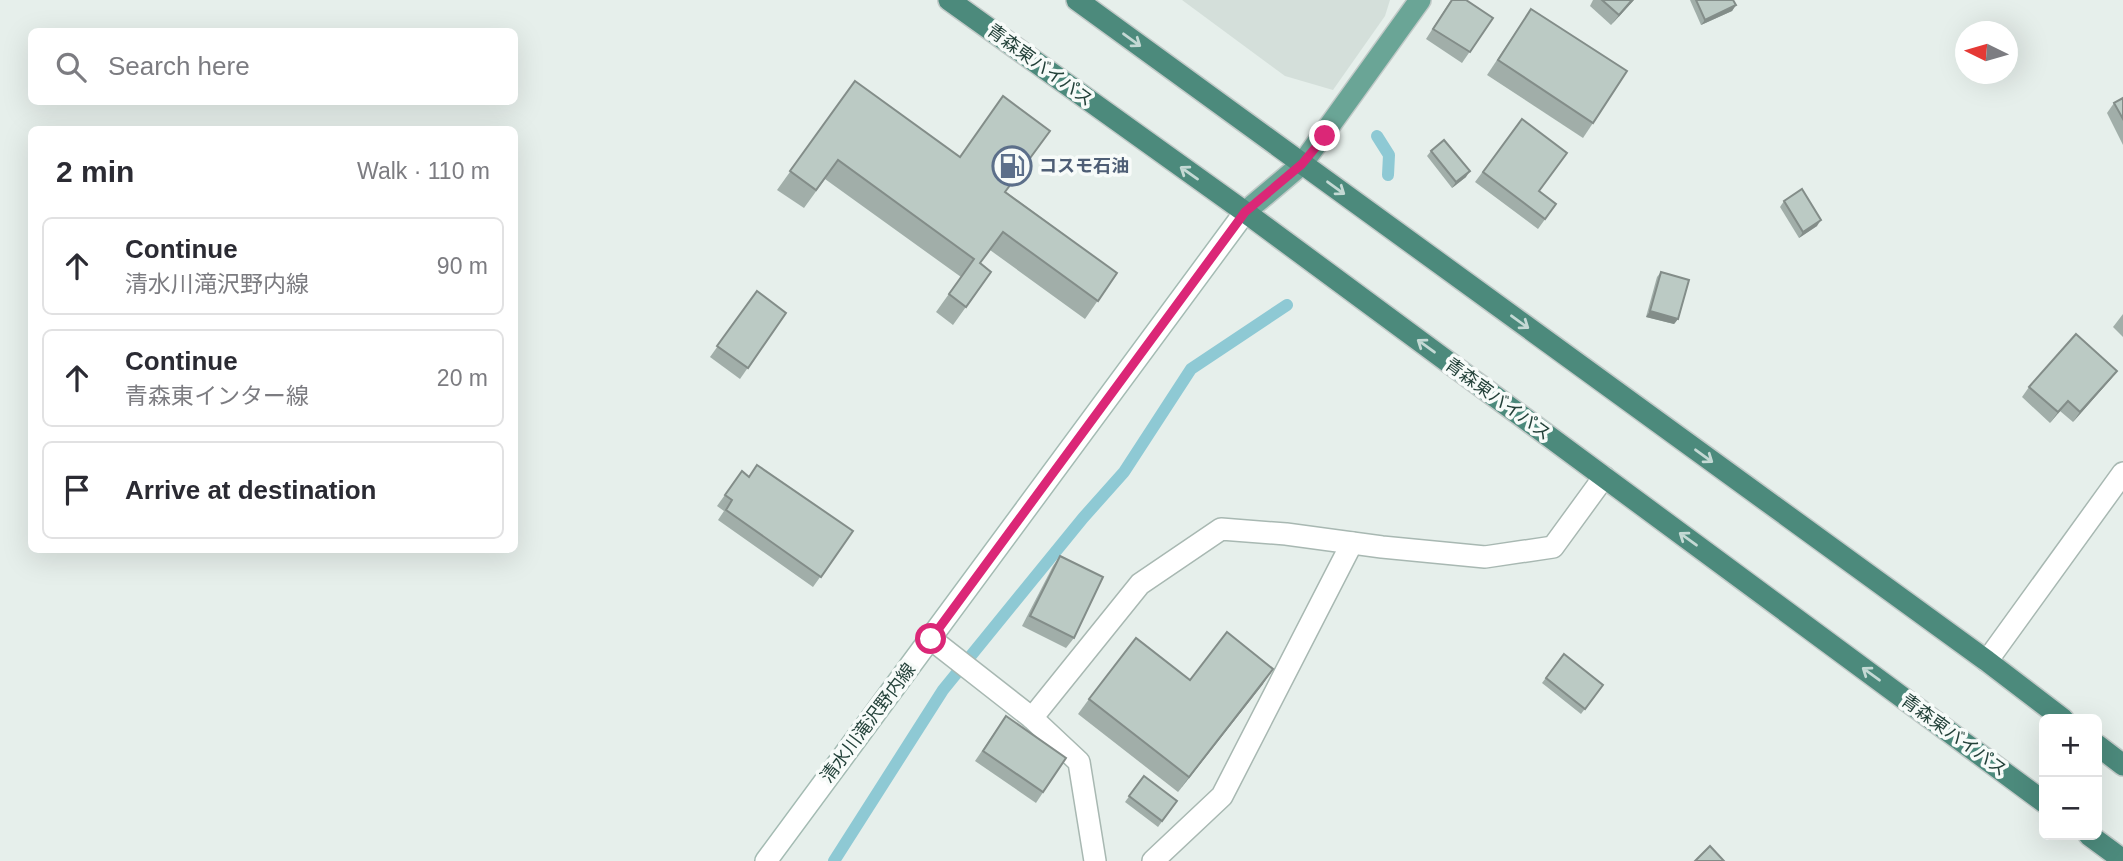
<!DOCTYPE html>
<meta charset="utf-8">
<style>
:root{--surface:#fff;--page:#f7f7f7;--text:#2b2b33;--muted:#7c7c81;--line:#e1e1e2}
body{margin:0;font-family:Helvetica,"Noto Sans JP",sans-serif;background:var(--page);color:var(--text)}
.controls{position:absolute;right:21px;bottom:21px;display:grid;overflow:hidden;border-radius:10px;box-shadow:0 7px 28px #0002}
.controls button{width:63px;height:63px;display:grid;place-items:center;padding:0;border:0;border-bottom:2px solid var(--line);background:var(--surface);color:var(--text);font:35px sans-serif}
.compass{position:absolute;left:1955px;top:21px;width:63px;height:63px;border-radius:50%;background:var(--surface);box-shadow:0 7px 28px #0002;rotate:275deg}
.stop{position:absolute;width:21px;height:21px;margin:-16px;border:5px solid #db2777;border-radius:50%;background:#fff}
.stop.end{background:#db2777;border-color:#fff;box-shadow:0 2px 7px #0008}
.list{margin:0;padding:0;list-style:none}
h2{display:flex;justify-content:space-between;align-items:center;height:91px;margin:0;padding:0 28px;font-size:30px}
h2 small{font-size:23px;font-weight:400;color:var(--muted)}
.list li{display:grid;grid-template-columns:46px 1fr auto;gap:21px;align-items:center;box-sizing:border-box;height:98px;margin:0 14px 14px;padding:0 14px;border:2px solid var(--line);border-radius:10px}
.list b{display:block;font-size:26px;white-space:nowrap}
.list p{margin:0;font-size:23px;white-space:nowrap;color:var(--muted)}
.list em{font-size:23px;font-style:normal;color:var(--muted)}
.icon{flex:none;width:38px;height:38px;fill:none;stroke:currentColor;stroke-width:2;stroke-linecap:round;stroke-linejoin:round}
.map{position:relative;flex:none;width:2123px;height:861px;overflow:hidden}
.search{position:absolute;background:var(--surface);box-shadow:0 7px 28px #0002;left:28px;top:28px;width:490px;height:77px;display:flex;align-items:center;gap:18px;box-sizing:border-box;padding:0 24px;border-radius:10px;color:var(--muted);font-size:26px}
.panel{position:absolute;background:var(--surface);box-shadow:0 7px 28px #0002;left:28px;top:126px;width:490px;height:427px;border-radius:10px}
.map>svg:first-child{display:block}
</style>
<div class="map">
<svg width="2123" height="861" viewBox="0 0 2123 861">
<rect width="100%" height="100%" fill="#e6efeb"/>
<polygon fill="#d4dfda" points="1182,0 1390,0 1385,16 1333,90 1285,76"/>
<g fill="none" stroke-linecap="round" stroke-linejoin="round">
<g stroke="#8ec9d4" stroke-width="12">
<polyline points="1377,136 1389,155 1388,175"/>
<polyline points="834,861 943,690 1083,518 1124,472 1191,369 1287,305"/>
</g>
<g stroke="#a8b8b2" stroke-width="24">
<g id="service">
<polyline points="931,639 1032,718 1140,584 1221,529 1286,534 1382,547 1485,557 1553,547 1604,477"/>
<polyline points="1032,718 1079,762 1095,861"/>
<polyline points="1153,861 1222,796 1352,543"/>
</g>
</g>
<g stroke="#a8b8b2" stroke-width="24">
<polyline id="minor" points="1987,661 2123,473"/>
</g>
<g stroke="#a4bbb3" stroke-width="24">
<polyline id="secondary" points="766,861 1245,212"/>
</g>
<g stroke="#c2cac8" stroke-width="24">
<polyline id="primary" points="1245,212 1302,164 1420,0"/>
</g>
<g stroke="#c2cac8" stroke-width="24">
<g id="trunk">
<polyline points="949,0 1245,212 2044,802"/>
<polyline points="1077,0 1987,661 2063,719"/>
<polyline points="2097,745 2123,765"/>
<polyline points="2089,835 2123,860"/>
</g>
</g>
<use href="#service" stroke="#fff" stroke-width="21"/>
<use href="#minor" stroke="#fff" stroke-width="21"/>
<use href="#secondary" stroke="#fff" stroke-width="21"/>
<use href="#primary" stroke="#6aa596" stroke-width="21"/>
<use href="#trunk" stroke="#4c8a7c" stroke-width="21"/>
</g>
<g fill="#a1aea9">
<polygon points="1451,0 1493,18 1462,63 1426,39"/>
<polygon points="1593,0 1634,0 1611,25 1590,6"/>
<polygon points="1690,0 1733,0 1736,5 1732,11 1701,25"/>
<polygon points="1531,9 1593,123 1583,138 1487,75"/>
<polygon points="855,81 1117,273 1085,319 990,250 980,263 991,272 953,325 936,312 961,277 825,179 804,208 777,190"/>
<polygon points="2123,98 2123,145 2107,113 2114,103"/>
<polygon points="1522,119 1539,191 1556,204 1538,229 1475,182"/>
<polygon points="1431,151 1466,177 1452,188 1427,156"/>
<polygon points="1784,201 1817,226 1799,238 1780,207"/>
<polygon points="1661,272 1678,319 1674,324 1646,317 1657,277"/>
<polygon points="757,291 786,313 740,379 710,357"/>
<polygon points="2123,314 2123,337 2113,327"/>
<polygon points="2117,371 2109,381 2073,422 2060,411 2050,423 2022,397 2029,387"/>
<polygon points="742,471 749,477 853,531 813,587 718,520 724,511 717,506"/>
<polygon points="1060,556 1074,638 1066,648 1022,626 1053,566"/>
<polygon points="1564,654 1603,685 1581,714 1542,683"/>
<polygon points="1190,680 1263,684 1178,792 1078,714 1089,699"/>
<polygon points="1006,716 1066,758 1036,803 975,761"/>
<polygon points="1144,776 1177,801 1158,827 1125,802"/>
</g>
<g fill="#838d89">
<polygon points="1632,0 1634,0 1611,25 1619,15"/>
<polygon points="1736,5 1732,11 1701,25 1705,20"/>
<polygon points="1470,171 1466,177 1452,188 1456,182"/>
<polygon points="1821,220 1817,226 1799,238 1803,232"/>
<polygon points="1650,311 1678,319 1674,324 1646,317"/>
<polygon points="2117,371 2109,381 2073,422 2080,412"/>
<polygon points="2068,401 2060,411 2050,423 2058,412"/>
<polygon points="1273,669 1263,684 1178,792 1189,777"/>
</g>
<g fill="#bbcac4" stroke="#838d89" stroke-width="2">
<polygon points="1452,0 1466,0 1493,18 1470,52 1433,29"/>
<polygon points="1602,0 1632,0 1619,15"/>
<polygon points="1696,0 1733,0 1736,5 1705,20"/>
<polygon points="1531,9 1627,71 1593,123 1498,60"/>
<polygon points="855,81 960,157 1003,96 1050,131 1005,192 1117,273 1098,301 1003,232 980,263 991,272 966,307 949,294 974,259 838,160 816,190 790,171"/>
<polygon points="2123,98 2123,119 2114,103"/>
<polygon points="1522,119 1567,153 1539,191 1556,204 1545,219 1483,172"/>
<polygon points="1444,140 1470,171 1456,182 1431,151"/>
<polygon points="1802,189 1821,220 1803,232 1784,201"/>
<polygon points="1661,272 1689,280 1678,319 1650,311"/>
<polygon points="757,291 786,313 748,368 717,346"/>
<polygon points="2076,334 2117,371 2080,412 2068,401 2058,412 2029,387"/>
<polygon points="757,465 853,531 821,577 726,510 732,500 725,495 742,471 749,477"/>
<polygon points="1060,556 1103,577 1074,638 1030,616"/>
<polygon points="1227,632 1273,669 1189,777 1089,699 1136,638 1190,680"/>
<polygon points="1564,654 1603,685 1585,709 1546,678"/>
<polygon points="1006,716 1066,758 1043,792 983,751"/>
<polygon points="1144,776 1177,801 1162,821 1129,796"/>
<polygon points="1710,846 1724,861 1695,861"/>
</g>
<defs><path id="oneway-shaft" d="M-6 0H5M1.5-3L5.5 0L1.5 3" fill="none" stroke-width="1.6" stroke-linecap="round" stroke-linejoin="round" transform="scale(1.75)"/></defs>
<g stroke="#c4d9d4">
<use href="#oneway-shaft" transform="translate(1132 40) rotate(36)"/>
<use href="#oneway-shaft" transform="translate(1189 173) rotate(-145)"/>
<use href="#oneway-shaft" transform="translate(1336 188) rotate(36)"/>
<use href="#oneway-shaft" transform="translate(1520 322) rotate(36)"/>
<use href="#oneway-shaft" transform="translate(1426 346) rotate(-144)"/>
<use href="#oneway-shaft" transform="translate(1704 456) rotate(36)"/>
<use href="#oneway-shaft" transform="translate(1688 539) rotate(-144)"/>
<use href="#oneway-shaft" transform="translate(1871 674) rotate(-144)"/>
</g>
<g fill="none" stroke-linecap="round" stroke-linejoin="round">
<polyline stroke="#db2777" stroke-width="9" points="931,639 1245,212 1302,164 1325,136"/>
</g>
<defs>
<g id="fuel-ring" transform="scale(2.0125)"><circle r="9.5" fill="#f7fbf9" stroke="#5c6f8a" stroke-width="1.5"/><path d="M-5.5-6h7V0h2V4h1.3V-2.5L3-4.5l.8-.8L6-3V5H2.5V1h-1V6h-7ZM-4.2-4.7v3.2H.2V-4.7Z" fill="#5c6f8a"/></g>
</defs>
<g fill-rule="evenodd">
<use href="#fuel-ring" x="1012" y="166"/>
</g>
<g text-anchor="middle" stroke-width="7" stroke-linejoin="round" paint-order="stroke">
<g font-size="18" fill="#24423a" stroke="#f7fbf9">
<text transform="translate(1040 65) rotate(36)" y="6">青森東バイパス</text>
<text transform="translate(1498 399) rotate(36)" y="6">青森東バイパス</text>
<text transform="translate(868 723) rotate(-53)" y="6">清水川滝沢野内線</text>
<text transform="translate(1954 735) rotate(36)" y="6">青森東バイパス</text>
</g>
<g font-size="18" font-weight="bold" fill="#4e5e75" stroke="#f7fbf9" text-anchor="start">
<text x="1039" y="172">コスモ石油</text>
</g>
</g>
</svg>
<div class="controls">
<button>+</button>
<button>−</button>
</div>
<svg class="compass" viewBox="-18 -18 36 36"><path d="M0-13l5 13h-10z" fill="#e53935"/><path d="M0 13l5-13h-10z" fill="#7c7c81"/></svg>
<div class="stop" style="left:931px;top:639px"></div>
<div class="stop end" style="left:1325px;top:136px"></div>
<div class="search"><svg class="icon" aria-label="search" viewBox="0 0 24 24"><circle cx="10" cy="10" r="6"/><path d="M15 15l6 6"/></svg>Search here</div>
<section class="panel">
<h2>2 min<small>Walk · 110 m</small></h2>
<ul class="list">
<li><svg class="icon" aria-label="ahead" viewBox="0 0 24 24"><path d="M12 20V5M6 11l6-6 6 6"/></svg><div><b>Continue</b><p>清水川滝沢野内線</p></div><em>90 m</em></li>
<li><svg class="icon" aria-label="ahead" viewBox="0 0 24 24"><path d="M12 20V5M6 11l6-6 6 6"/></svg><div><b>Continue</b><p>青森東インター線</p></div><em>20 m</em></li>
<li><svg class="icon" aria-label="arrive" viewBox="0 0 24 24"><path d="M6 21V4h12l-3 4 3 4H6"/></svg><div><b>Arrive at destination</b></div></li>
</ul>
</section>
</div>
